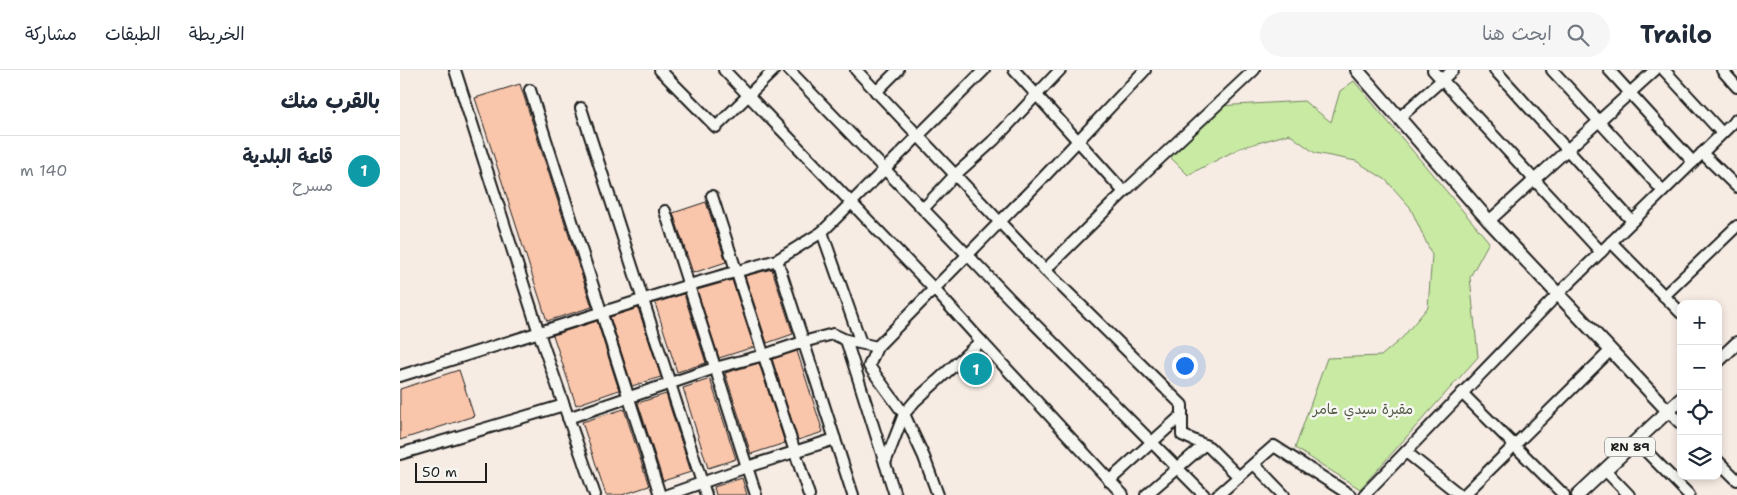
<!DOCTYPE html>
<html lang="ar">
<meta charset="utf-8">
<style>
:root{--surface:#fff;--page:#f6f6f7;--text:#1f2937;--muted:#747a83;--line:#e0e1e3;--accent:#c8321e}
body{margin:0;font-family:"Shantell Sans","Playpen Sans Arabic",sans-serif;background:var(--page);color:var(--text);direction:rtl}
.controls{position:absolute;right:15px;bottom:15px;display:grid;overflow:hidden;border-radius:10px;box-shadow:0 2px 8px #0003}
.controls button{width:45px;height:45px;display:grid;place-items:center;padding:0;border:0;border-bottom:1px solid var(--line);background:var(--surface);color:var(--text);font:25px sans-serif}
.scale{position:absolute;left:15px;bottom:12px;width:72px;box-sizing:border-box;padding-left:5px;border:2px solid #1c1c1c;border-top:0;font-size:14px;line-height:18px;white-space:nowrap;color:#1c1c1c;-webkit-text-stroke:4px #f6f6f2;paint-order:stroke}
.you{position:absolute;left:784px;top:295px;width:18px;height:18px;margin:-12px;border:4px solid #fff;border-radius:50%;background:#1a73e8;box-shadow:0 0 0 8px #1a73e833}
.badge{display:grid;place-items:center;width:32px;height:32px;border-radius:50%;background:var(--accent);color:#fff;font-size:16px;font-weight:700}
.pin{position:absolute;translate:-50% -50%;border:2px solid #fff;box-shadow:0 1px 5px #0006}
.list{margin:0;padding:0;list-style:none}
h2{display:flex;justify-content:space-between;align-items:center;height:65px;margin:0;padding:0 20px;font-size:21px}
h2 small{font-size:16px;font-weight:400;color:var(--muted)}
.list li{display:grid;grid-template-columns:32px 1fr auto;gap:15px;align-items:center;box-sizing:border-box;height:70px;padding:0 20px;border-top:1px solid var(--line)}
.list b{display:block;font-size:19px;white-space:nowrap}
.list p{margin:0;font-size:16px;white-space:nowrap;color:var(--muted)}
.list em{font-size:16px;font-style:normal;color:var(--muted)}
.icon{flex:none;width:28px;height:28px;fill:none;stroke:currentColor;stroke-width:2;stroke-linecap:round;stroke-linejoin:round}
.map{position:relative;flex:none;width:1337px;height:425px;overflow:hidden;direction:ltr}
header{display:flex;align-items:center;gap:30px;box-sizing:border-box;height:70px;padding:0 25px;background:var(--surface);border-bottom:1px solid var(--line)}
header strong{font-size:24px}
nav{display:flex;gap:28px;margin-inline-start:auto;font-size:18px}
.search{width:350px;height:45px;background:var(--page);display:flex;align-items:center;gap:12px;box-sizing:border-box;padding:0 18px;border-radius:28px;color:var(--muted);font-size:19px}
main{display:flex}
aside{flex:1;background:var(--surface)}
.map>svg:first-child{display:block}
</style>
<header>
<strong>Trailo</strong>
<div class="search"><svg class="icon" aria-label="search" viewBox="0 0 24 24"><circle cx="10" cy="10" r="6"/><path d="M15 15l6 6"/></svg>ابحث هنا</div>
<nav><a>الخريطة</a><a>الطبقات</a><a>مشاركة</a></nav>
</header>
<main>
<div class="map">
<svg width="1337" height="425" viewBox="0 0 1337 425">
<rect width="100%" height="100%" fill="#f7ece4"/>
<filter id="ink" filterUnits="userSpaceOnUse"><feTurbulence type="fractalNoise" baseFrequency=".02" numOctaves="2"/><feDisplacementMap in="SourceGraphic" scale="10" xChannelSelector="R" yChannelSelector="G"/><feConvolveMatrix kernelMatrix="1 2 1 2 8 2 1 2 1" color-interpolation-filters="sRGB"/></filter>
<g filter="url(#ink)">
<polygon fill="#c8eaa3" stroke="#728360" points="954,11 1089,172 1070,207 1078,287 960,419 895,378 927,288 981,286 1002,268 1028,237 1032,185 1010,137 986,110 956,91 915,83 889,64 840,78 788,105 767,84 817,36 904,31 931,52 940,21"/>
<g fill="#fac6ab" stroke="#1c1c1c">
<polygon points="120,14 192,237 147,251 75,28"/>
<polygon points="306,132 326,192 293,203 273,143"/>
<polygon points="372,199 393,264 367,273 345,206"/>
<polygon points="332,210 354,277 319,288 297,220"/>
<polygon points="284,224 306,293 277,302 255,233"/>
<polygon points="238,238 261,307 232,316 210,247"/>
<polygon points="197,251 219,320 176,335 153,265"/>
<polygon points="397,281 423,362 398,370 372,289"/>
<polygon points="577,284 582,284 592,293 589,302 576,313 561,298"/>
<polygon points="359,293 385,373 351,384 325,303"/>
<polygon points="59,300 74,346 0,370 0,319"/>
<polygon points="310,309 336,389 308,398 283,318"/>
<polygon points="266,324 291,402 263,411 238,333"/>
<polygon points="224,339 249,416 222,425 206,425 182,352"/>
<polygon points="342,408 347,425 316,425 314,417"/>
</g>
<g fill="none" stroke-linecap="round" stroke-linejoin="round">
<g stroke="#1c1c1c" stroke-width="14">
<g id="minor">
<polyline points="55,0 139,263 195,425"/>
<polyline points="260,0 316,57 374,0"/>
<polyline points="324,0 534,219 581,271 515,331 504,344 524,387 538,425"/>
<polyline points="389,0 610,229 804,425"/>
<polyline points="456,0 645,200 724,122 854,0"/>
<polyline points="614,0 724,122"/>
<polyline points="1033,0 1201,182"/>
<polyline points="1095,0 1232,151"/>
<polyline points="1152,0 1263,121"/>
<polyline points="1209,0 1293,92"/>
<polyline points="1264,0 1322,63"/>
<polyline points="1322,0 1337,17"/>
<polyline points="130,20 260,425"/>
<polyline points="476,22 498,0"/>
<polyline points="181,38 306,425"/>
<polyline points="999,48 1053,0"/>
<polyline points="1302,83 1337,117"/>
<polyline points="312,126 409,425"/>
<polyline points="523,139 555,105 594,70 660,0"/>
<polyline points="265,141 356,425"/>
<polyline points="1089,151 1255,0"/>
<polyline points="422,162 461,273"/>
<polyline points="1211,172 1281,243"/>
<polyline points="377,190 422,162 584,0"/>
<polyline points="645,200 782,335 782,365 809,377 839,407"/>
<polyline points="1264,226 1337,156"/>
<polyline points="581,271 723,425"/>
<polyline points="477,277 446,270 495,425"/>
<polyline points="0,306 289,215 377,190 453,425"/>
<polyline points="1062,323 1164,425"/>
<polyline points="1268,341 1281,354"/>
<polyline points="168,348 315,298 364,285 403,272 433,264 446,270"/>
<polyline points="1236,371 1289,425"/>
<polyline points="1006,382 1060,425"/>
<polyline points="0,384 164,335"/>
<polyline points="1318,391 1337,410"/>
<polyline points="485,393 504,344 469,296 477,277 640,111 745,0"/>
<polyline points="854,394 884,425"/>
<polyline points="1205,400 1229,425"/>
<polyline points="709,411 782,345"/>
<polyline points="267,425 347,397 435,369"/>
<polyline points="746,425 804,375"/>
<polyline points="818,425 874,376 950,425"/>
<polyline points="964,425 1158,224 1337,49"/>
<polyline points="1064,425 1211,280"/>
</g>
</g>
<g stroke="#1c1c1c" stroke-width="16">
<g id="major">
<polyline points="957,0 1089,151 1268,341"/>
<polyline points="1318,291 1337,273"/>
<polyline points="1178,425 1281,329"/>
</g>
</g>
<use href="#minor" stroke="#f6f6f2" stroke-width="10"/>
<use href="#major" stroke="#f6f6f2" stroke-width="12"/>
</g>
</g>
<g text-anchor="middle" stroke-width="5" stroke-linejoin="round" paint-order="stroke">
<rect fill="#f6f6f2" stroke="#5d5d5c" stroke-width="1" x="1205" y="367.5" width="50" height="19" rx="4"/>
<g font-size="12" font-weight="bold" fill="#1c1c1c">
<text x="1230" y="381">RN 89</text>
</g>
<g font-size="14" fill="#505a44" stroke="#f6f6f2">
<text x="963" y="344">مقبرة سيدي عامر</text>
</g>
</g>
</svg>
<div class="controls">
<button>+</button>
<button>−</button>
<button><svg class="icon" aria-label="locate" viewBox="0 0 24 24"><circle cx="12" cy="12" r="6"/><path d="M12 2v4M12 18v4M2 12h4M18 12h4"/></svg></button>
<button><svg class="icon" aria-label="layers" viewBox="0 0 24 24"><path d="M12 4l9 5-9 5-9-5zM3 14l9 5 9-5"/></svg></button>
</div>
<div class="scale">50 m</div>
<div class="you"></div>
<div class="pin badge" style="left:576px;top:299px;background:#0f9aa8">1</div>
</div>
<aside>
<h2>بالقرب منك<small></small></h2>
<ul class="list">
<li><span class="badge" style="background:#0f9aa8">1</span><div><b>قاعة البلدية</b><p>مسرح</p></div><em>140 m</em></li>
</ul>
</aside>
</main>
